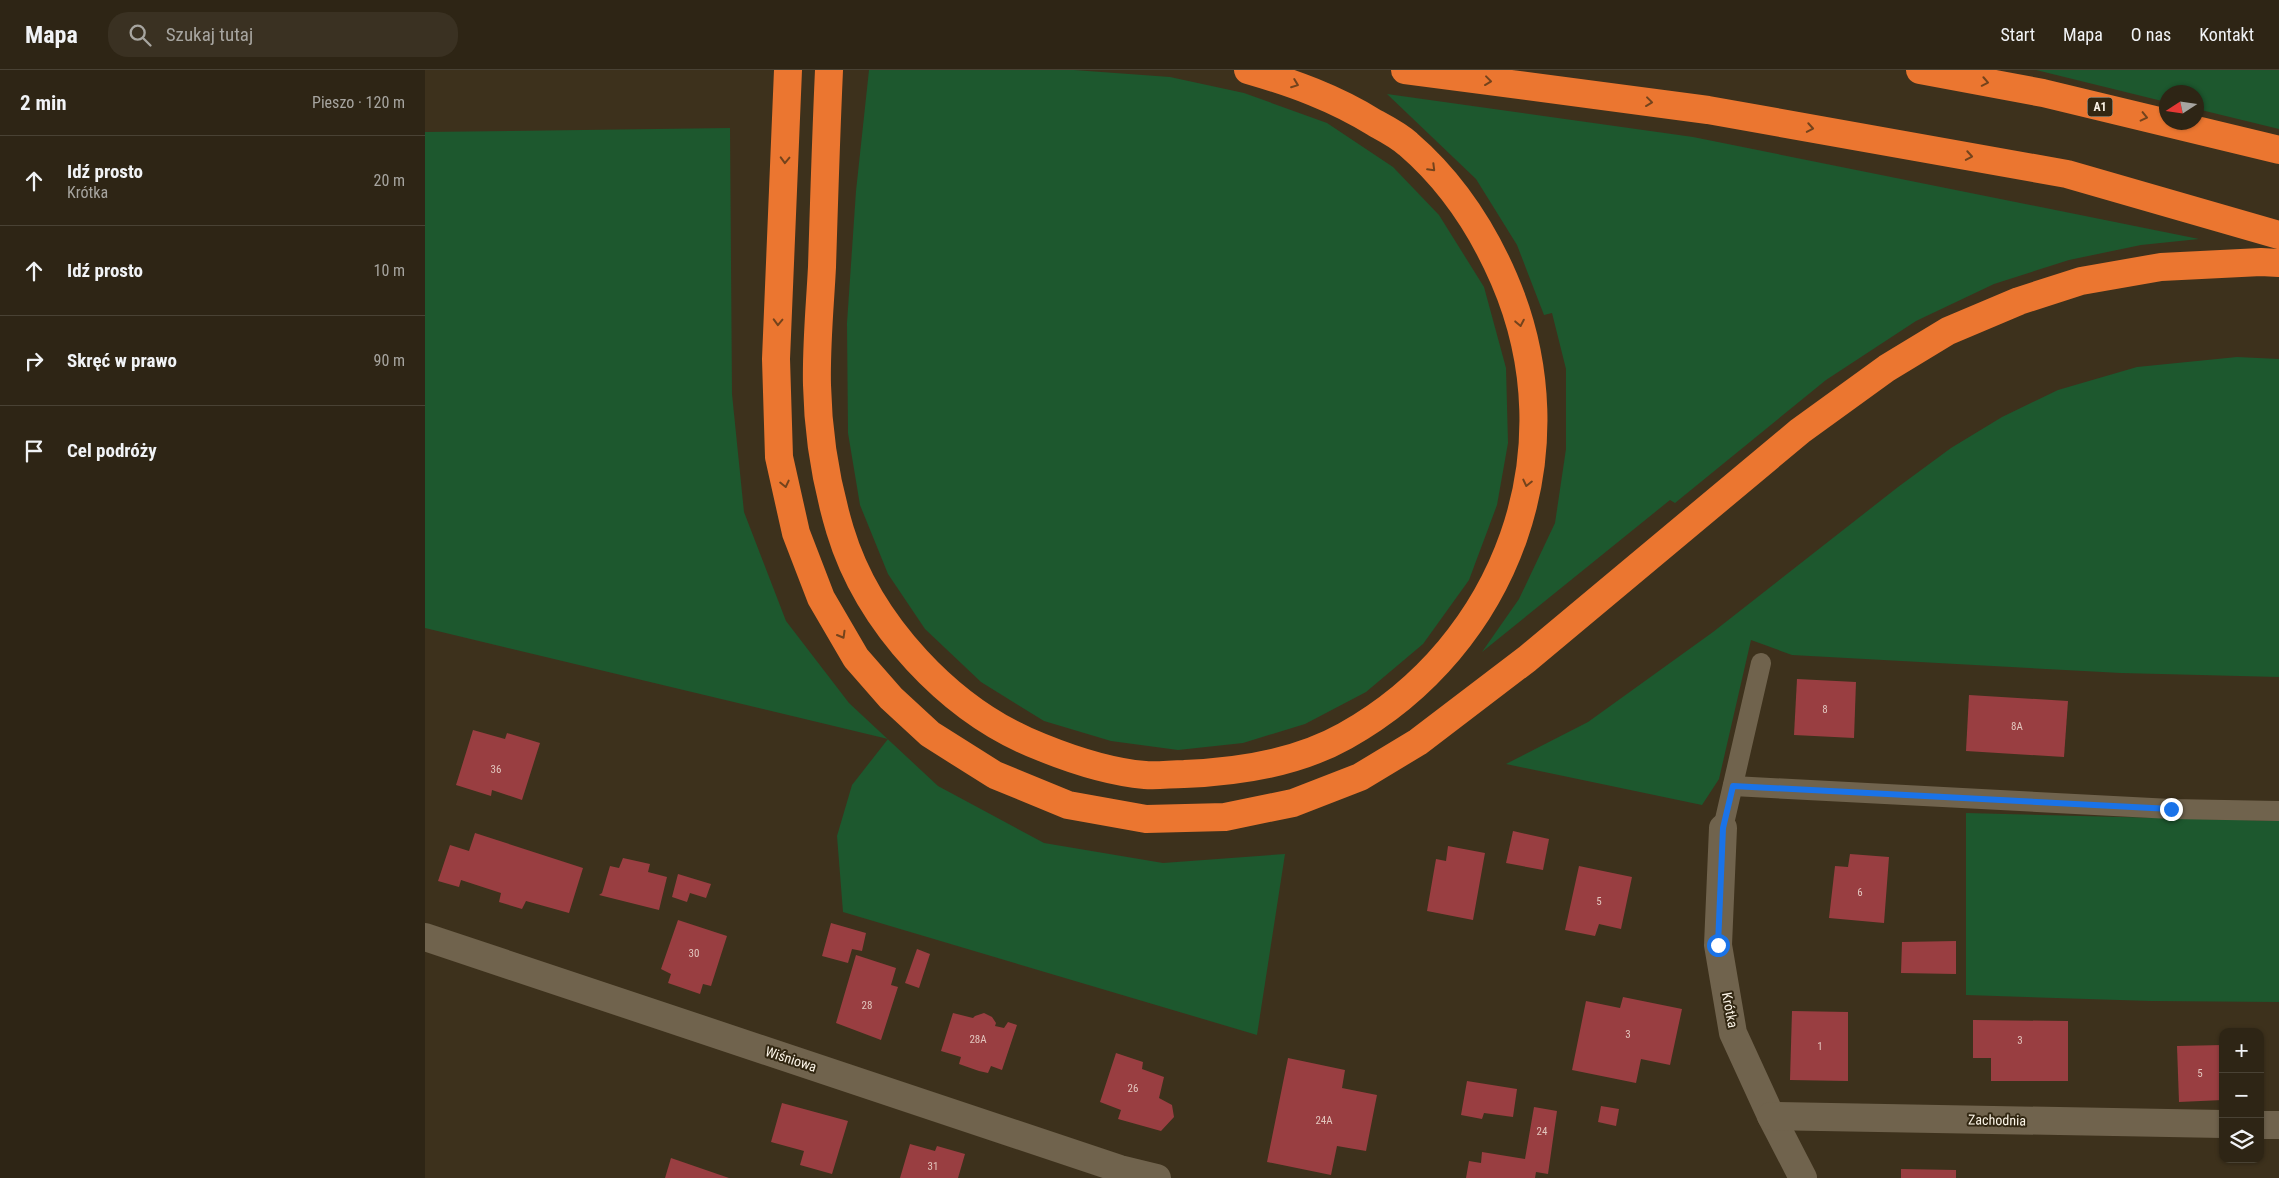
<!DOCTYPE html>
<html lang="pl">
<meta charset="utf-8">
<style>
:root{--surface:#2e2515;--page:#3a3122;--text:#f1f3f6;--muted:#a7a5a0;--line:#494234}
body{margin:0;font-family:"Roboto Condensed",sans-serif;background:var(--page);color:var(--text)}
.controls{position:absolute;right:15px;bottom:15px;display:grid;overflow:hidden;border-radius:10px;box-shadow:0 1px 4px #0004}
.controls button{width:45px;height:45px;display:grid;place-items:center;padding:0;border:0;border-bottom:1px solid var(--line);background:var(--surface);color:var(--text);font:25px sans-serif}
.compass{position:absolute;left:1734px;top:15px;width:45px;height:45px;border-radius:50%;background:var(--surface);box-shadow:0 1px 4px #0004;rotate:258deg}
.stop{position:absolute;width:15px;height:15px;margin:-11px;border:4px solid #1a73e8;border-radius:50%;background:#fff}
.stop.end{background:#1a73e8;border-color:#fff;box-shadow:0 1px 5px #0008}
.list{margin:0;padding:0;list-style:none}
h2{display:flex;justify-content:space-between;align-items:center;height:65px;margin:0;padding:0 20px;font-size:21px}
h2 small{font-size:16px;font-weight:400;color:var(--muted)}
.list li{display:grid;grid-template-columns:32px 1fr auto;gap:15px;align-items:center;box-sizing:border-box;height:90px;padding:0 20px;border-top:1px solid var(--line)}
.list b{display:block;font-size:19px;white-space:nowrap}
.list p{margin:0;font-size:16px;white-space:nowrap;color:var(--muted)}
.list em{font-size:16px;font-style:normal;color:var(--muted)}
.icon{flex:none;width:28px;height:28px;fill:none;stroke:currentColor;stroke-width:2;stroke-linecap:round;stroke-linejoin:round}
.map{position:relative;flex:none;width:1854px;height:1108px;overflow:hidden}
header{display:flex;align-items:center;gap:30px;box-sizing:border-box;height:70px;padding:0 25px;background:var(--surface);border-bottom:1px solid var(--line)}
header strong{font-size:24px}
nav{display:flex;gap:28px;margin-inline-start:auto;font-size:18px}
.search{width:350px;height:45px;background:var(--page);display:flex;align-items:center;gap:12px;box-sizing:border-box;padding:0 18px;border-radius:20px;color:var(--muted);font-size:19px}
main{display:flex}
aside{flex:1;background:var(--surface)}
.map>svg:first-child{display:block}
</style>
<header>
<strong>Mapa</strong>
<div class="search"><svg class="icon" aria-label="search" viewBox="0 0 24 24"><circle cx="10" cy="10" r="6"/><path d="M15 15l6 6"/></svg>Szukaj tutaj</div>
<nav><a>Start</a><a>Mapa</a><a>O nas</a><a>Kontakt</a></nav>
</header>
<main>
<aside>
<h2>2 min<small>Pieszo · 120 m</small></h2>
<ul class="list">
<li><svg class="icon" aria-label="ahead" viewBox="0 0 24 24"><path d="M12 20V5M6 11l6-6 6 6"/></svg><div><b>Idź prosto</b><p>Krótka</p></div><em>20 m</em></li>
<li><svg class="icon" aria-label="ahead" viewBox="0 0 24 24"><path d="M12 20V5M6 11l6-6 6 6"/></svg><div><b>Idź prosto</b></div><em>10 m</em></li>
<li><svg class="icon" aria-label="right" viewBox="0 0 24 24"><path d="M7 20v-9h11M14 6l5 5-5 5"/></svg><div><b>Skręć w prawo</b></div><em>90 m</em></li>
<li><svg class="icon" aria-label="arrive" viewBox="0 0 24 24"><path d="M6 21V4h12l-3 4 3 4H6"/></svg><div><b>Cel podróży</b></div></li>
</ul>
</aside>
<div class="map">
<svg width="1854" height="1108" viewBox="0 0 1854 1108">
<rect width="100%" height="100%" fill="#3d311c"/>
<g fill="#1d582e">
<polygon points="444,0 649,0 745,7 819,23 902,53 968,97 1014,145 1059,217 1081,298 1083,373 1072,435 1044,510 998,574 941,622 880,654 818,673 753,680 686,671 619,651 556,612 500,559 463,504 435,435 423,363 422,253 431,121"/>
<polygon points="1611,0 1854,0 1854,59 1772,39 1772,22 1742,22 1741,32"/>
<polygon points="962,24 1268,67 1774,169 1716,175 1644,190 1569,214 1491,251 1401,310 1250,433 1245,430 1057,582 1094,529 1130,453 1141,379 1141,299 1127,243 1119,245 1092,175 1051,109"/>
<polygon points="305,58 307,324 319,442 361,551 424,633 513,716 619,773 738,793 860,784 832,965 418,842 412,766 427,715 463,669 0,558 0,62"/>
<polygon points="1812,287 1854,289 1854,607 1696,603 1367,585 1326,570 1294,709 1277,735 1081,694 1163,652 1288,562 1473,417 1526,378 1577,347 1633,320 1712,297"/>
<polygon points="1541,743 1854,751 1854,932 1726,931 1541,925"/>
</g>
<g fill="#993e41">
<polygon points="1372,609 1431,612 1429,668 1369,665"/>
<polygon points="1544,625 1643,631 1639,687 1541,681"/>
<polygon points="48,660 80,669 82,663 115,673 97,730 67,720 66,726 31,715"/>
<polygon points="1088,761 1124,769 1118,800 1081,793"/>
<polygon points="50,763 158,798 144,843 101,831 97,839 74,832 76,823 36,810 34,817 13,811 25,775 44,781"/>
<polygon points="1023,776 1060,783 1048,850 1002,841 1011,789 1021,791"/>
<polygon points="1425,784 1464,787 1459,853 1404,848 1410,796 1423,797"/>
<polygon points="198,788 225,794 223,802 242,807 234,840 174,825 177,823 185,796 194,798"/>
<polygon points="1154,796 1207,807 1196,859 1174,854 1170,866 1140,860"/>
<polygon points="253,804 286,814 281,828 265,823 262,832 247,827"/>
<polygon points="253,850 302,866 286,916 278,914 275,924 243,913 246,904 236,899"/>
<polygon points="406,853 441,863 437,881 427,879 423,893 397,886"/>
<polygon points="1531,871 1531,904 1476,903 1477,872"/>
<polygon points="492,879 505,884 494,918 480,913"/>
<polygon points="431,885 471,898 466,915 473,917 456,970 411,953"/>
<polygon points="1198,927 1257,939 1245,995 1216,989 1211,1013 1147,1000 1161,931 1195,938"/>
<polygon points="1367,941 1423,942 1423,1011 1365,1010"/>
<polygon points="528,943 548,948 550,946 559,943 567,947 571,953 570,956 579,958 583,952 592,955 577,1000 566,996 563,1003 554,1001 534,994 536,987 516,981"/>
<polygon points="1548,950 1643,951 1643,1011 1566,1011 1566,988 1548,988"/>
<polygon points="1798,975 1798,1030 1754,1032 1752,976"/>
<polygon points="691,983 718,992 717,999 739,1007 734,1028 747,1035 749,1047 736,1061 693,1049 696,1040 675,1032"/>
<polygon points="863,988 920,1000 917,1018 952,1025 941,1081 912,1076 906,1105 842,1092"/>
<polygon points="1042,1011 1092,1019 1088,1047 1059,1043 1057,1049 1036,1045"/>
<polygon points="357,1033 423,1051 407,1104 375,1095 379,1081 346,1072"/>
<polygon points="1176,1036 1194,1039 1191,1056 1173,1052"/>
<polygon points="1109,1037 1132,1041 1123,1104 1111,1102 1110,1108 1041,1108 1044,1091 1056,1093 1057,1082 1100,1089"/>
<polygon points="485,1074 510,1081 512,1076 540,1084 533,1108 475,1108"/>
<polygon points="246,1088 304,1108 240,1108"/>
<polygon points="1476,1099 1531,1100 1531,1108 1476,1108"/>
</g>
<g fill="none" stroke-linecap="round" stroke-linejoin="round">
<g stroke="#70634d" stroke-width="20">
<polyline points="1308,716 1746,739 1854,741"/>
<polyline points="1298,758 1336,593"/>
</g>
<g stroke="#70634d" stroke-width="28">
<polyline points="1298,758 1293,875 1308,963 1346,1046 1378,1108"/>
<polyline points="0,867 695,1099 732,1108"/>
<polyline points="1346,1046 1798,1054"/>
<polyline points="1835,1055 1854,1055"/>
</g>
<g stroke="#eb7630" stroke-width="28">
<polyline points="363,0 351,289 354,387 371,463 396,528 431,588 466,628 505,664 570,705 643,735 721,749 800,747 868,733 935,707 993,672 1102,589 1375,361 1462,298 1523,261 1594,231 1656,211 1736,197 1836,192 1854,193"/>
<path d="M404,0C401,66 399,131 397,197C395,236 391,276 392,315C393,364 401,413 415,460C443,553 525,642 616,677C648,690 685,702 720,705C733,706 746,704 759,704C813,702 872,693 920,666C1083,575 1153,380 1079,209C1057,158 1026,111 983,74C973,65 961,59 950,53C910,28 868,13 823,0"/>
<polyline points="980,0 1283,40 1642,104 1854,165"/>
<polyline points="1495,0 1618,23 1854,80"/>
</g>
</g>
<defs><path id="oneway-chevron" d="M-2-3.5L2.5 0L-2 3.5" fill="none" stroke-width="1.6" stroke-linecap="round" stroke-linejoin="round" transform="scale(1.25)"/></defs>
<g stroke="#73431c">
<use href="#oneway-chevron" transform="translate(1063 11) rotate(7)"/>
<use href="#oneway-chevron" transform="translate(1560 12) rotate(11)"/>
<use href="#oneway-chevron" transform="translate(870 14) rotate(21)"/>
<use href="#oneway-chevron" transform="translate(1224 32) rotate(7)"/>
<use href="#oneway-chevron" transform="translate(1719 47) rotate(13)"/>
<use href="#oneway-chevron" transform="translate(1385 58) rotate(10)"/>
<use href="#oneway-chevron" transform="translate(1544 86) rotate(10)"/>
<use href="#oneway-chevron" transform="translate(360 90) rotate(92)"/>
<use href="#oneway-chevron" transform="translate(1007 98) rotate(45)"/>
<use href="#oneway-chevron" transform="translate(353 252) rotate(92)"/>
<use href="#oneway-chevron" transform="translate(1095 253) rotate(79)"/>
<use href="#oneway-chevron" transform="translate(1102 413) rotate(103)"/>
<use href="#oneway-chevron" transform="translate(360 414) rotate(77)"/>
<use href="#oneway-chevron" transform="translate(417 565) rotate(60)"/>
</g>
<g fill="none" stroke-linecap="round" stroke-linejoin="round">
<polyline stroke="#1a73e8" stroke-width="6" points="1293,875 1298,758 1308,716 1746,739"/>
</g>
<g text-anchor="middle" stroke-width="4" stroke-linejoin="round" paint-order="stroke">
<g font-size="11" fill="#e2c6be">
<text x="1400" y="643">8</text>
<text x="1592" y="660">8A</text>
<text x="71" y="703">36</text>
<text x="1435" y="826">6</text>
<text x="1174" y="835">5</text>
<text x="269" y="887">30</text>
<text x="442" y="939">28</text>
<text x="1203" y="968">3</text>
<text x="553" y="973">28A</text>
<text x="1595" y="974">3</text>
<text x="1395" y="980">1</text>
<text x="1775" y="1007">5</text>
<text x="708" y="1022">26</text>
<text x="899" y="1054">24A</text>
<text x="1117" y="1065">24</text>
<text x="508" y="1100">31</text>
</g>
<rect fill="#322712" stroke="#bfb6a7" stroke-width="1" x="1662.5" y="27.5" width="25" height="19" rx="4"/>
<g font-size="12" font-weight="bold" fill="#fbf4e7">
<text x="1675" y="41">A1</text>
</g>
<g font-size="14" fill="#fbf4e7" stroke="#322712">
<text transform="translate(1305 940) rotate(79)" y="5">Krótka</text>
<text transform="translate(366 989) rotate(18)" y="5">Wiśniowa</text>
<text transform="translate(1572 1050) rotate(1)" y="5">Zachodnia</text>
</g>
</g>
</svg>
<div class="controls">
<button>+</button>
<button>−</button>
<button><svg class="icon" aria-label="layers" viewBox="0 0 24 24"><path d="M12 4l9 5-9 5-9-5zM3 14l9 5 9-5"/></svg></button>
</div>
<svg class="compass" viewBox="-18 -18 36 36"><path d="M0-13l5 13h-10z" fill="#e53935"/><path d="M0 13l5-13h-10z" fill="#a7a5a0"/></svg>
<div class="stop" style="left:1293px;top:875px"></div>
<div class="stop end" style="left:1746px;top:739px"></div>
</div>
</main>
